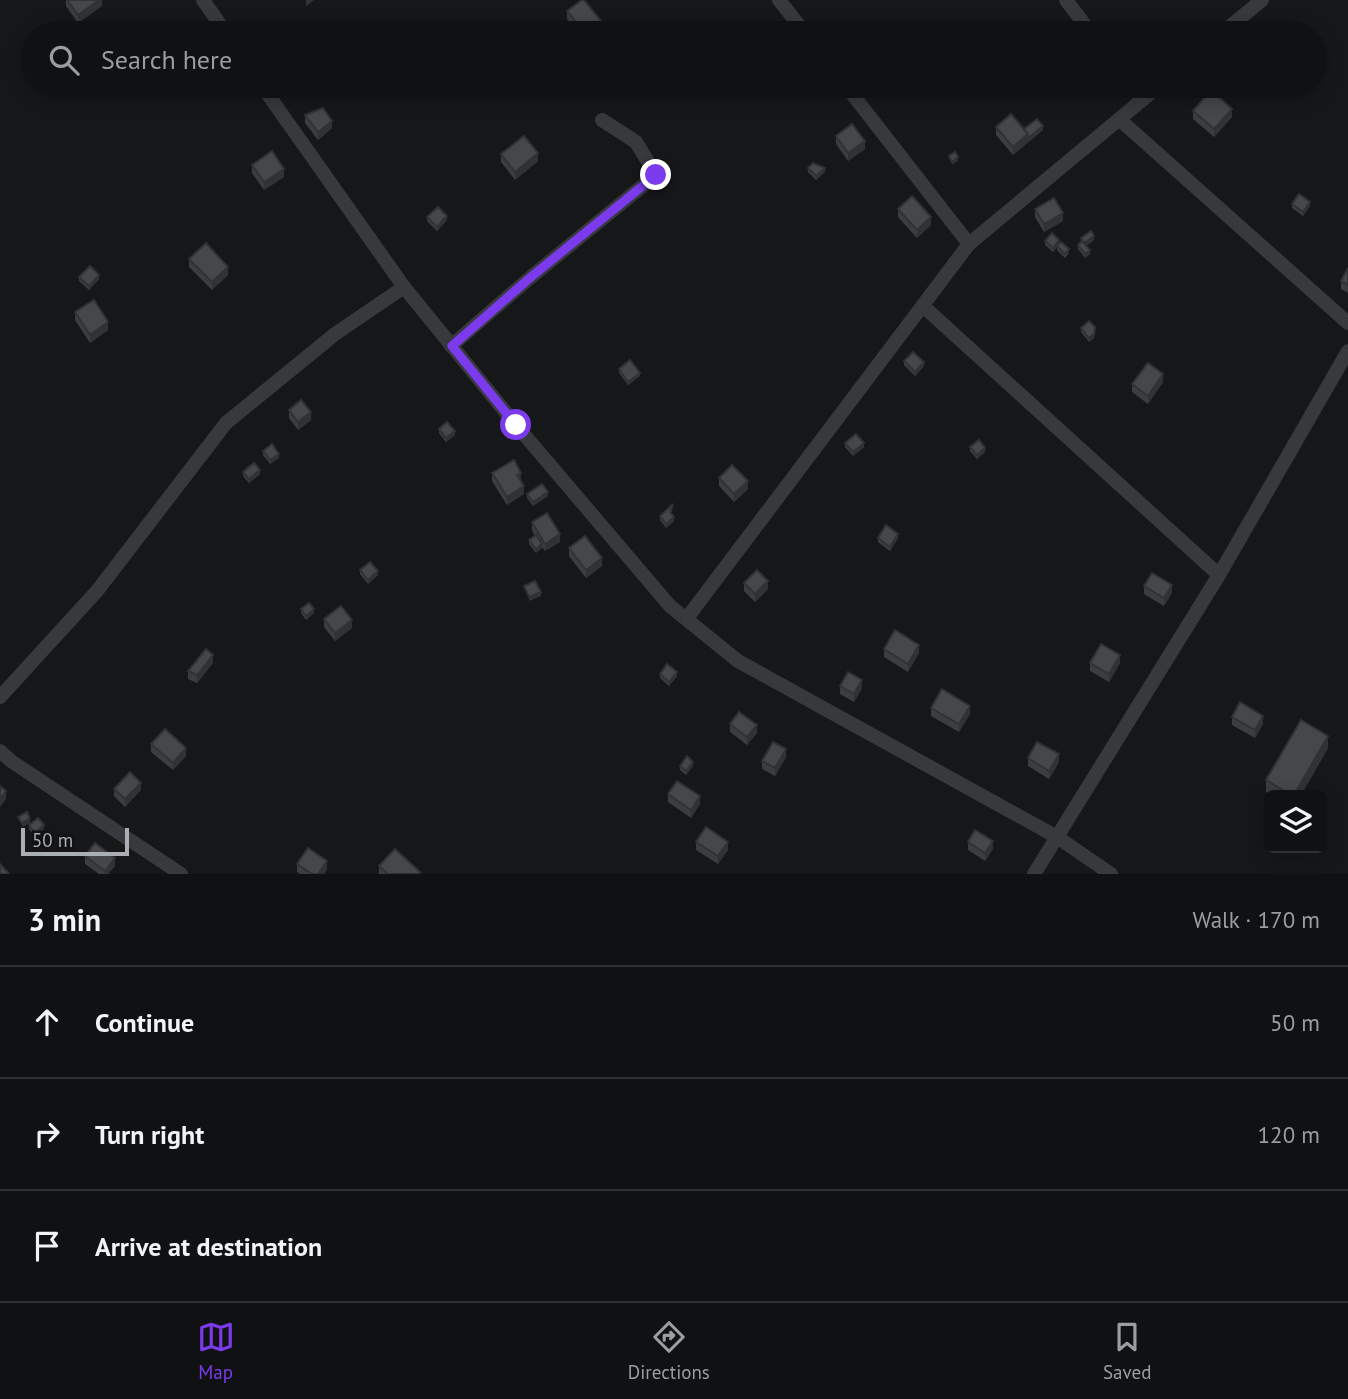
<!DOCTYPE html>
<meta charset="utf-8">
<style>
:root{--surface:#101112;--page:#1e1f20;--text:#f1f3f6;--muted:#9c9d9f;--line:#303132;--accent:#7c3aed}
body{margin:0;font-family:"PT Sans",sans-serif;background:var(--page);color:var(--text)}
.controls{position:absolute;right:21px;bottom:21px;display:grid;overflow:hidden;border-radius:10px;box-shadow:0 4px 18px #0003}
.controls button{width:63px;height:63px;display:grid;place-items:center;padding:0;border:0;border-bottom:2px solid var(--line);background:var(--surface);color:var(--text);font:35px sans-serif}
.scale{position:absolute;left:21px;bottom:18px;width:108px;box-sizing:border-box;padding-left:7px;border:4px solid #aaafb6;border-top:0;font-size:19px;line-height:24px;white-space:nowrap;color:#aaafb6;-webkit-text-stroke:5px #111213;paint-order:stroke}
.stop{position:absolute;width:21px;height:21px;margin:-16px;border:5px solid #7c3aed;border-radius:50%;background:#fff}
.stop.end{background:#7c3aed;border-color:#fff;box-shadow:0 2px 7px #0008}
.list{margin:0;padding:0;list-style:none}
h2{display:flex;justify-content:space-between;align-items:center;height:91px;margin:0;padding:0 28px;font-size:30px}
h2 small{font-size:23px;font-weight:400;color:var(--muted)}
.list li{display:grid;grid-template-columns:46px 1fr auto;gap:21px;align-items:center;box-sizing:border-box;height:112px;padding:0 28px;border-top:2px solid var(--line)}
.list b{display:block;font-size:26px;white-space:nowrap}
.list em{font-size:23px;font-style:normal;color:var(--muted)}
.icon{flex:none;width:38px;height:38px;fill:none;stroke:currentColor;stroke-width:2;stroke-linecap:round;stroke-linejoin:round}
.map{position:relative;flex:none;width:1348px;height:874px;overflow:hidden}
.search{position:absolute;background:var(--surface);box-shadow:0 4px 18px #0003;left:21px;right:21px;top:21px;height:77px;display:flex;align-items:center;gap:18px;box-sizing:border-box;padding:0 24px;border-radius:38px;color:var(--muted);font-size:26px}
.sheet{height:427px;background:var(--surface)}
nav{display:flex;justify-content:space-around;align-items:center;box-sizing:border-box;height:98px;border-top:2px solid var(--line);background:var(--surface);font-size:19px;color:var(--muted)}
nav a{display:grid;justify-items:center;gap:4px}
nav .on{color:var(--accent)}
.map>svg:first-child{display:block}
</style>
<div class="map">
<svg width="1348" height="874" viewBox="0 0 1348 874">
<rect width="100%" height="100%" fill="#161718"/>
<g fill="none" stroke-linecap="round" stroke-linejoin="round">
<g stroke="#38393c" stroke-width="14">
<polyline points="203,0 226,33"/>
<polyline points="779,0 805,33"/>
<polyline points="1066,0 1091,33"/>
<polyline points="1222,33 1262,0"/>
<polyline points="262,86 404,287 516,425 670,606 738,661 1057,837 1111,874"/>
<polyline points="846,86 969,244"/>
<polyline points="1131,86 1142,100"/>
<polyline points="1119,119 1348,323"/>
<polyline points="923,306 1219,575"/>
<polyline points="451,346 531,277 656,175 636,142 602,120"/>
<polyline points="687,618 969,244 1159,86"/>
<polyline points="0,697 97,591 226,423 335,334 404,287"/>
<polyline points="0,751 11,761 181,874"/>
<polyline points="1034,874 1219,575 1348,351"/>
</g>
</g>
<g fill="#3c3d40">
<polygon points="66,0 102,0 102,6 78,23 66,6"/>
<polygon points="567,11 601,29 590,33 579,33 567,19"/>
<polygon points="1193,111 1232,117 1214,137 1193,119"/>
<polygon points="305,115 332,128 318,140 305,123"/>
<polygon points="996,127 1024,129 1043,130 1013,155 996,135"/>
<polygon points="836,136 865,149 848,161 836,144"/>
<polygon points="501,154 538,161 515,180 501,162"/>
<polygon points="252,165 284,177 264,190 252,173"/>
<polygon points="808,168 825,172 816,180 808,172"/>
<polygon points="1292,204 1310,206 1303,216 1292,208"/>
<polygon points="898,209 931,225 917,238 898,217"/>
<polygon points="1035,209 1063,221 1044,232 1035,217"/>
<polygon points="427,217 447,220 437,231 427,221"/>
<polygon points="1081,238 1094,240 1086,246 1090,254 1085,258 1078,249 1078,245 1081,242"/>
<polygon points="1045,241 1059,243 1069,253 1065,258 1057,250 1057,247 1053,252 1045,245"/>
<polygon points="189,259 228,275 212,290 189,267"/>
<polygon points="1348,268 1348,293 1341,289 1341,281"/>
<polygon points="79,277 99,279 89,290 79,281"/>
<polygon points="75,312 108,330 90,343 75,320"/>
<polygon points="1081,328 1095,331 1094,338 1089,342 1081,332"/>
<polygon points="904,361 924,366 915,376 904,365"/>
<polygon points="619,369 640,376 628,385 619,373"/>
<polygon points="1163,382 1148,404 1132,392 1132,384"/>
<polygon points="289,410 311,420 298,430 289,418"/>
<polygon points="439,429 455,435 446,442 439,433"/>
<polygon points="845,443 864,447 853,456 845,447"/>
<polygon points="970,447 985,452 977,459 970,451"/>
<polygon points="263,451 279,458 270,464 263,455"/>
<polygon points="243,472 260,474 249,483 243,476"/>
<polygon points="492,473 521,480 520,481 524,494 507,505 492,481"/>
<polygon points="719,478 748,489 734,502 719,486"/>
<polygon points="527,494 548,496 533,506 527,498"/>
<polygon points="673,508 671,513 674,521 666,528 660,520 660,516"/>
<polygon points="532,522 560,542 545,551 542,547 542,548 536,553 529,544 529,540 535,536 532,530"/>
<polygon points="878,538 898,538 890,551 878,542"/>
<polygon points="569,548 602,566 586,578 569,556"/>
<polygon points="360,570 378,575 368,584 360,574"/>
<polygon points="744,583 768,589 755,602 744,591"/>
<polygon points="1144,586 1172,593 1164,606 1144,594"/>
<polygon points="301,609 314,613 306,620 301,613"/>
<polygon points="324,619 352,628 335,641 324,627"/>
<polygon points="884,649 919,653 908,672 884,657"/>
<polygon points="213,663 197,683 188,679 188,671"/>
<polygon points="1090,663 1120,663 1109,682 1090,671"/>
<polygon points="660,674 677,676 669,686 660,678"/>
<polygon points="840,686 862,688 854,702 840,694"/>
<polygon points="931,708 970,714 959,732 931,716"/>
<polygon points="1232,717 1263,724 1255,738 1232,725"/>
<polygon points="730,724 757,733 747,745 730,732"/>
<polygon points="151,744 186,756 173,770 151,752"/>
<polygon points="1328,748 1301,795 1271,795 1266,792 1266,780"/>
<polygon points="786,757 775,776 762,769 762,761"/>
<polygon points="1028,758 1059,762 1049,779 1028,766"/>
<polygon points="680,766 693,766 686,775 680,770"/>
<polygon points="114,789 141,790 125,807 114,796"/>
<polygon points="668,794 700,804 691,818 668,802"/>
<polygon points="29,825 44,829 35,837 29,829"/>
<polygon points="696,842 728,850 718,864 696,850"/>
<polygon points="968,842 993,849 985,861 968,850"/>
<polygon points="85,856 115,866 108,874 99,874 85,864"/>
<polygon points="297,864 327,869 324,874 300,874 297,872"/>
<polygon points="379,866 420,874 379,874"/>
</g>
<g fill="#313234">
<polygon points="99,0 102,0 102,6 78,23 78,15"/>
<polygon points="306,0 314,0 306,6"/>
<polygon points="601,21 601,29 590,33 583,33 583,31 592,23"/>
<polygon points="1232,109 1232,117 1214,137 1214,129"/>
<polygon points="332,121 332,128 318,140 318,132"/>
<polygon points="1043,126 1043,130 1028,142 1028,138"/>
<polygon points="1028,134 1028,142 1013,155 1013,147"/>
<polygon points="865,141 865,149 848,161 848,153"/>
<polygon points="538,153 538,161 515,180 515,172"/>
<polygon points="958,157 958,161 952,165 952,162"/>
<polygon points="825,168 825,172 816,180 816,176"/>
<polygon points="284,169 284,177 264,190 264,182"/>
<polygon points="1310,202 1310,206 1303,216 1303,212"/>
<polygon points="1063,213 1063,221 1044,232 1044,224"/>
<polygon points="447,216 447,220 437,231 437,227"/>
<polygon points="931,217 931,225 917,238 917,230"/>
<polygon points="1094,236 1094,240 1084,247 1084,243"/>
<polygon points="1059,240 1059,244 1053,252 1053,248"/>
<polygon points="1090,250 1090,254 1085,258 1085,254"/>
<polygon points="228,267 228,275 212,290 212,282"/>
<polygon points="99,275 99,279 89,290 89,286"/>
<polygon points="108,322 108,330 90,343 90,335"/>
<polygon points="1094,334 1094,338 1089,342 1089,338"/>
<polygon points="924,362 924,366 915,376 915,372"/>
<polygon points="640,373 640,376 628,385 628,382"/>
<polygon points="1163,374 1163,382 1148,404 1148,396"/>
<polygon points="311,412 311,420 298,430 298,422"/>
<polygon points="455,431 455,435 446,442 446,438"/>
<polygon points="864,443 864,447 853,456 853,452"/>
<polygon points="985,448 985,452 977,459 977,455"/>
<polygon points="279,454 279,458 270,464 270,460"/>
<polygon points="260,470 260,474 249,483 249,479"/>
<polygon points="521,473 521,480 517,483 517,475"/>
<polygon points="748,481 748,489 734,502 734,494"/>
<polygon points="524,486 524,494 507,505 507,497"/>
<polygon points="548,492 548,496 533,506 533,502"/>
<polygon points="674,517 674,521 666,528 666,524"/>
<polygon points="560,534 560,542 545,551 545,544"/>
<polygon points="898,534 898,538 890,551 890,547"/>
<polygon points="542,544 542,548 536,553 536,549"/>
<polygon points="602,558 602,566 586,578 586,570"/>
<polygon points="378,571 378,575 368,584 368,580"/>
<polygon points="768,581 768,589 755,602 755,594"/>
<polygon points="1172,585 1172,593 1164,606 1164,598"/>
<polygon points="541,592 541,596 529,601 529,597"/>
<polygon points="314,609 314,613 306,620 306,616"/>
<polygon points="352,620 352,628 335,641 335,633"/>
<polygon points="919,645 919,653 908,672 908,664"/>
<polygon points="213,655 213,663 197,683 197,675"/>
<polygon points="1120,655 1120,663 1109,682 1109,674"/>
<polygon points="677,672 677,676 669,686 669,682"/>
<polygon points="862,680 862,688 854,702 854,694"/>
<polygon points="970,706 970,714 959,732 959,724"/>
<polygon points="1263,716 1263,724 1255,738 1255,730"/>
<polygon points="757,725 757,733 747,745 747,737"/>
<polygon points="1328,736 1328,748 1301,795 1294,795"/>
<polygon points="186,748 186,756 173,770 173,763"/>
<polygon points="786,749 786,757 775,776 775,768"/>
<polygon points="1059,754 1059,762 1049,779 1049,771"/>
<polygon points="693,762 693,766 686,775 686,771"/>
<polygon points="141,783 141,790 125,807 125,799"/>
<polygon points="6,791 6,799 0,807 0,799"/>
<polygon points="700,796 700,804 691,818 691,810"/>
<polygon points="30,819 30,823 22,827 22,823"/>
<polygon points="44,825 44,829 35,837 35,833"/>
<polygon points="993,841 993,849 985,861 985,853"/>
<polygon points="728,842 728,850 718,864 718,856"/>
<polygon points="115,858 115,866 108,874 105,874 105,871"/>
<polygon points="327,861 327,869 324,874 318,874"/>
</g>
<g fill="#46474a" stroke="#313234" stroke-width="2">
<polygon points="67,0 99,0 78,15"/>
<polygon points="582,0 584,0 601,21 592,23 583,31 567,11"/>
<polygon points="1211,90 1232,109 1214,129 1193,111"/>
<polygon points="323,108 332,121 318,132 305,115"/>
<polygon points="1011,114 1028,134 1013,147 996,127"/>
<polygon points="1037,119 1043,126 1028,138 1028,134 1024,129"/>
<polygon points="852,124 865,141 848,153 836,136"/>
<polygon points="524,136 538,153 515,172 501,154"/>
<polygon points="272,151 284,169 264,182 252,165"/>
<polygon points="955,152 958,157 952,162 949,156"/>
<polygon points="813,163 825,168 816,176 808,168"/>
<polygon points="1299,194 1310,202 1303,212 1292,204"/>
<polygon points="912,196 931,217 917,230 898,209"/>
<polygon points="1054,198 1063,213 1044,224 1035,209"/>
<polygon points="438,207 447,216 437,227 427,217"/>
<polygon points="1091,231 1094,236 1084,243 1081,238"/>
<polygon points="1052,233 1059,240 1053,248 1045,241"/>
<polygon points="1082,241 1090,250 1085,254 1078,245"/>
<polygon points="1061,242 1069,249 1065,254 1057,246"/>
<polygon points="206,243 228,267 212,282 189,259"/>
<polygon points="90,266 99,275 89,286 79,277"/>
<polygon points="1348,268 1348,285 1341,281"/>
<polygon points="94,300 108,322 90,335 75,312"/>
<polygon points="1089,321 1095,327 1094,334 1089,338 1081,328"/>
<polygon points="913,352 924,362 915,372 904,361"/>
<polygon points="630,360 640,373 628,382 619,369"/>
<polygon points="1148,363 1163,374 1148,396 1132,384"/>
<polygon points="301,400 311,412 298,422 289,410"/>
<polygon points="447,422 455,431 446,438 439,429"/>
<polygon points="856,434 864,443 853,452 845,443"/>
<polygon points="979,440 985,448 977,455 970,447"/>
<polygon points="272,444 279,454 270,460 263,451"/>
<polygon points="514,460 521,473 517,475 524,486 507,497 492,473"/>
<polygon points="254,463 260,470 249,479 243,472"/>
<polygon points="732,465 748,481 734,494 719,478"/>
<polygon points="542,484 548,492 533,502 527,494"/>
<polygon points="673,504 670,512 674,517 666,524 660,516"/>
<polygon points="547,513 560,534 545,544 532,522"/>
<polygon points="886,525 898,534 890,547 878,538"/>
<polygon points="536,535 542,544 536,549 529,540"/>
<polygon points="585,536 602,558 586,570 569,548"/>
<polygon points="370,562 378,571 368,580 360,570"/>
<polygon points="757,570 768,581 755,594 744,583"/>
<polygon points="1152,573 1172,585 1164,598 1144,586"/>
<polygon points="535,581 541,592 529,597 524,586"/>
<polygon points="309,603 314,609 306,616 301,609"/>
<polygon points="341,606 352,620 335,633 324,619"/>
<polygon points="895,630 919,645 908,664 884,649"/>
<polygon points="1101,644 1120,655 1109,674 1090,663"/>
<polygon points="206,649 213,655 197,675 188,671"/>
<polygon points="667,664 677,672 669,682 660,674"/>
<polygon points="848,672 862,680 854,694 840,686"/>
<polygon points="942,689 970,706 959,724 931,708"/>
<polygon points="1240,702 1263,716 1255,730 1232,717"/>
<polygon points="739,712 757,725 747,737 730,724"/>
<polygon points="1301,720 1328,736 1294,795 1291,795 1266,780"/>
<polygon points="165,729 186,748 173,763 151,744"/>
<polygon points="773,742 786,749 775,768 762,761"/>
<polygon points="1037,742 1059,754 1049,771 1028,758"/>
<polygon points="687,756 693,762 686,771 680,766"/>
<polygon points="130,772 141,783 125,799 114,789"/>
<polygon points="677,781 700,796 691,810 668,794"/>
<polygon points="0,786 6,791 0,799"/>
<polygon points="27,812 30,819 22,823 18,817"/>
<polygon points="38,818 44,825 35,833 29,825"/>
<polygon points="706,827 728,842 718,856 696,842"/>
<polygon points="975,830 993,841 985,853 968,842"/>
<polygon points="95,843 115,858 105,871 85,856"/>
<polygon points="308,848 327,861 318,874 312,874 297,864"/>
<polygon points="395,849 420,872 418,874 388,874 379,866"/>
<polygon points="0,864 9,874 0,874"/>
</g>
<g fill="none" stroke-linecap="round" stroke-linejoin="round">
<polyline stroke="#7c3aed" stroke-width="9" points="516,425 452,346 531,277 656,175"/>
</g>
</svg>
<div class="controls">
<button><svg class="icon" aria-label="layers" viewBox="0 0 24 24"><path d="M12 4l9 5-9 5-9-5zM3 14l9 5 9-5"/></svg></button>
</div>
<div class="scale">50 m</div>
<div class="stop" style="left:516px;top:425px"></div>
<div class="stop end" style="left:656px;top:175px"></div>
<div class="search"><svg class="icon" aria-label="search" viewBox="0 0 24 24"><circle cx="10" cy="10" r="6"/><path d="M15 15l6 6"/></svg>Search here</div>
</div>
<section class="sheet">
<h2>3 min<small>Walk · 170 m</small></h2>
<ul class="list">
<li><svg class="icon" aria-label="ahead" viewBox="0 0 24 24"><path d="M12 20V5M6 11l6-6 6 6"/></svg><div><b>Continue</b></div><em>50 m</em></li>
<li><svg class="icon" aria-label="right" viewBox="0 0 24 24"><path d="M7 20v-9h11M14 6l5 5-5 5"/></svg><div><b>Turn right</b></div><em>120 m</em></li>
<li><svg class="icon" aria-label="arrive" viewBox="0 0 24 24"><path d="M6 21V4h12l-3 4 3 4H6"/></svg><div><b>Arrive at destination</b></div></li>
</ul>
</section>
<nav>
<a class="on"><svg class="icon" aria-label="map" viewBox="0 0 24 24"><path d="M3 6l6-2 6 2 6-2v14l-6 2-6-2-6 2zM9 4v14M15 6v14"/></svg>Map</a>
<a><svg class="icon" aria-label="directions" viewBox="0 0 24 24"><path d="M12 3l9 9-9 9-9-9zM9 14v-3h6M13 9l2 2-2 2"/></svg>Directions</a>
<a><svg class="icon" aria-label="saved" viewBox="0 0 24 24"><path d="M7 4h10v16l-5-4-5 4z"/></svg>Saved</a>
</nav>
